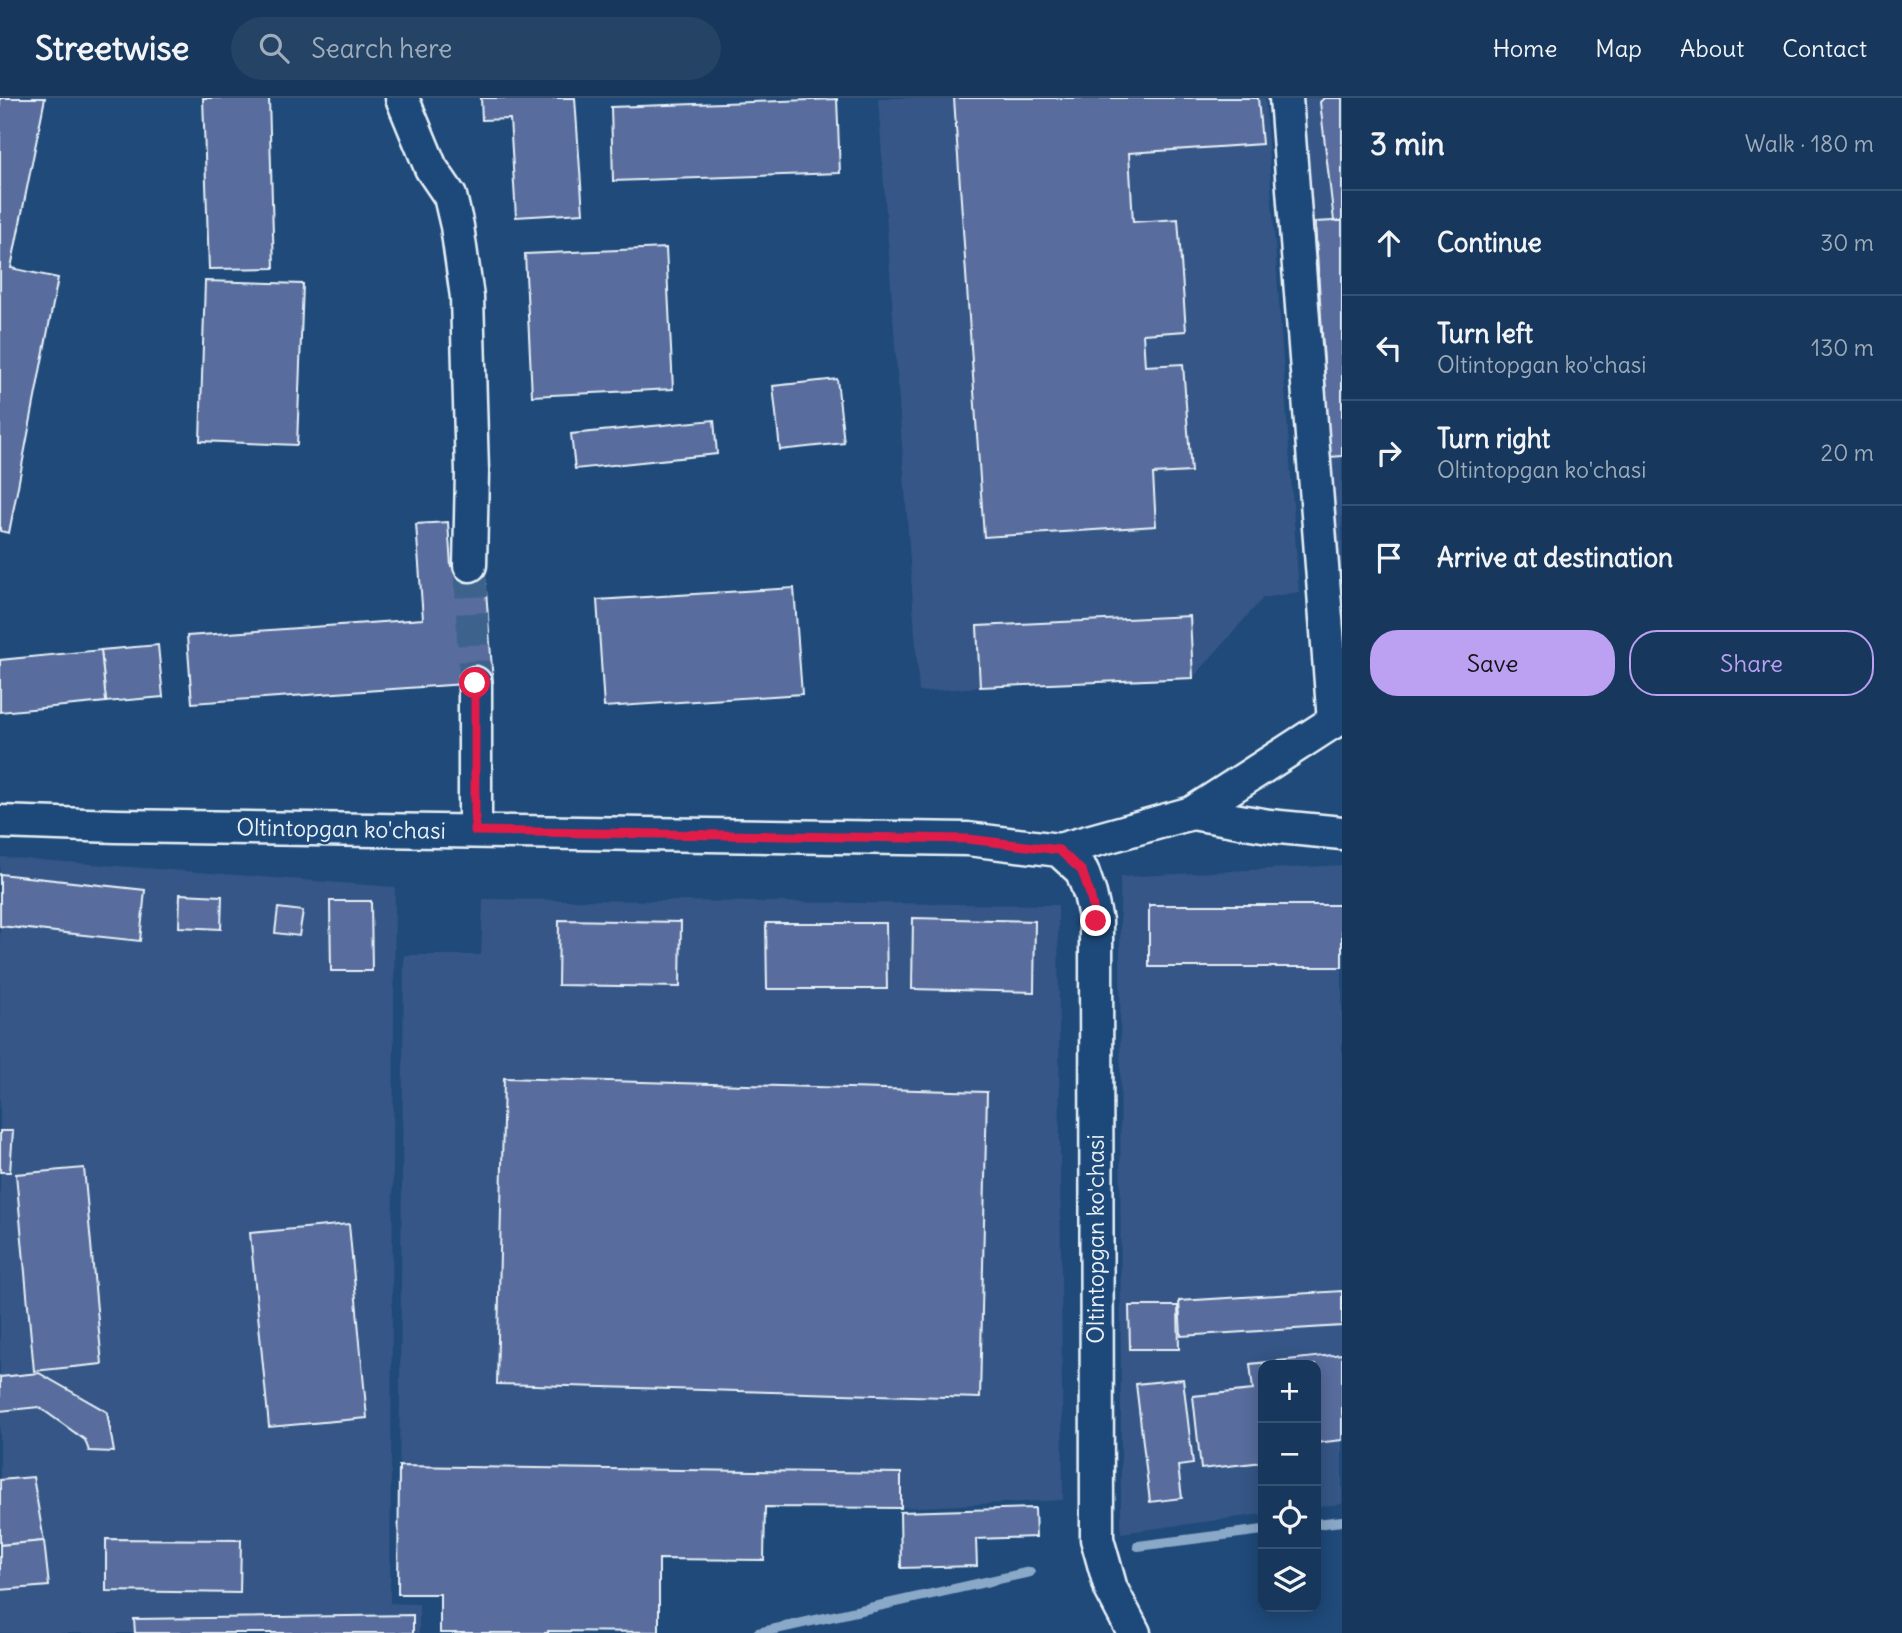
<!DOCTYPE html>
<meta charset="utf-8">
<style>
:root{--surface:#17385c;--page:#244365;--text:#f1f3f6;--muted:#9eacbb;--line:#365272;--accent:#bca0f2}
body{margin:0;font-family:Delius,sans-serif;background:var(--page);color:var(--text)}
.controls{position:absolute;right:21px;bottom:21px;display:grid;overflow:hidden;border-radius:14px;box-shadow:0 4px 18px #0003}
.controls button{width:63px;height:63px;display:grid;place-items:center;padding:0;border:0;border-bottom:2px solid var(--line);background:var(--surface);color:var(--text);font:35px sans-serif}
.stop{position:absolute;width:21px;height:21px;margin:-16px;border:5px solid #e11d48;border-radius:50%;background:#fff}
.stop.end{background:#e11d48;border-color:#fff;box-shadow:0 2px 7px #0008}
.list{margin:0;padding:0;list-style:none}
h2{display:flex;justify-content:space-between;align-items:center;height:91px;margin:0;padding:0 28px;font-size:30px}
h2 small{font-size:23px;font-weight:400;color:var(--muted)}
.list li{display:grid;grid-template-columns:46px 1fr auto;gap:21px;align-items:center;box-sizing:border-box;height:105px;padding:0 28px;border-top:2px solid var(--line)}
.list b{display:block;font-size:26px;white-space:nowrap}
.list p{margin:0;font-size:23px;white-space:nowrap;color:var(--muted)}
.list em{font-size:23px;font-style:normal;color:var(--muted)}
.actions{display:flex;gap:14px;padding:21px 28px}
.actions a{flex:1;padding:16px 0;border:2px solid var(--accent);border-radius:28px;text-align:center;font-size:24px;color:var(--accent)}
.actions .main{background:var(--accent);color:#111}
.icon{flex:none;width:38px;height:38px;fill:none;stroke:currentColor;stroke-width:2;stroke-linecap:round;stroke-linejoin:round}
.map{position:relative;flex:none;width:1342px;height:1535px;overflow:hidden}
header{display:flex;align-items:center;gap:42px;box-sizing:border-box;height:98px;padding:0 35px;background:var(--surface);border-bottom:2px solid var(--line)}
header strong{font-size:33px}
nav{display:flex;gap:38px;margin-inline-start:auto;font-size:24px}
.search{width:490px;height:63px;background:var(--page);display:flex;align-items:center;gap:18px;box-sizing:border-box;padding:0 24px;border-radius:38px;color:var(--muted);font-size:26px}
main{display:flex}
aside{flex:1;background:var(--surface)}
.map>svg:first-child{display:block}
</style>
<header>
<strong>Streetwise</strong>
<div class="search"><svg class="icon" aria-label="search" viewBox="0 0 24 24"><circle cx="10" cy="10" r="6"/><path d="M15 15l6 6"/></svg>Search here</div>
<nav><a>Home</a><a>Map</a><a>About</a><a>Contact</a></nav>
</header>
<main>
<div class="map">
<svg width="1342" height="1535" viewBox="0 0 1342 1535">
<rect width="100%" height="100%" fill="#1f4a7a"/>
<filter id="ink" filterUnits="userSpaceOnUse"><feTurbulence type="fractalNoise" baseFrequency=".0143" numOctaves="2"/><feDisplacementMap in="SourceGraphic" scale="14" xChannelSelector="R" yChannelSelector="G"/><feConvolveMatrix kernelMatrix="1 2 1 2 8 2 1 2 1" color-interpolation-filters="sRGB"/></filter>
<g filter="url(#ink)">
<g fill="#345786">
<polygon points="878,0 1265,0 1299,494 1263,500 1193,580 980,589 919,594"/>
<polygon points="1303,0 1342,0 1342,503 1327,488"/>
<polygon points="0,759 395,789 390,1505 419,1506 419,1535 0,1535"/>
<polygon points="1342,767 1342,1406 1316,1409 1316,1267 1263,1267 1263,1416 1121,1435 1120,779"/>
<polygon points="483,801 1058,807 1063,1402 901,1410 765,1409 764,1462 659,1461 659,1534 549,1533 548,1535 440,1535 440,1497 398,1496 404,857 481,857"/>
</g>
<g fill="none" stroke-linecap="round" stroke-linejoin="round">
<g stroke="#8aa8c7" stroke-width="10">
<polyline points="1316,1426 1342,1423"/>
<polyline points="1138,1448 1263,1432"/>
<polyline points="758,1535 1030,1474"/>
</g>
</g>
<g fill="#586d9d" stroke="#e8f1f8" stroke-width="2">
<polygon points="0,0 45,0 11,170 58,180 9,435 0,433"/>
<polygon points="203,0 269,0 274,170 209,171"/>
<polygon points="481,0 575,0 583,115 516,119 510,21 482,22"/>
<polygon points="954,0 1258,0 1262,46 1129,55 1133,124 1178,121 1186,233 1143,236 1145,268 1183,266 1191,374 1153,376 1156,428 984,439"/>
<polygon points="1324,0 1342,0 1342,123 1334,123 1320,4"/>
<polygon points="837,1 840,75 613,83 611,9"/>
<polygon points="1334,123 1342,123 1342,358 1330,359 1315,124"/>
<polygon points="666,150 673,291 532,298 525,156"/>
<polygon points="205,183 303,186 297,347 200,343"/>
<polygon points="837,281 844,345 780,352 773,288"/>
<polygon points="714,322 717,356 575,371 571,336"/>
<polygon points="448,424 451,468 484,466 493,584 192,605 187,538 423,521 416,426"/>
<polygon points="794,490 802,596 604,609 597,502"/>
<polygon points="1190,518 1193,580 980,589 977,528"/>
<polygon points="158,547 163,599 106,604 101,552"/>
<polygon points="101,552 106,604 0,614 0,562"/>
<polygon points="0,776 145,792 140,843 0,828"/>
<polygon points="180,796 222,798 221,831 179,829"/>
<polygon points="330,803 371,803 372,873 331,873"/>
<rect x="1149" y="807" width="193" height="62"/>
<polygon points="278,810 303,813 299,838 275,835"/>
<polygon points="913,820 1035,823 1034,894 912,891"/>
<polygon points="559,822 681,824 680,889 558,887"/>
<polygon points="766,825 886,825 887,891 767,891"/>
<polygon points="504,980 987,994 980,1300 497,1286"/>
<polygon points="0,1033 13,1033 10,1074 0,1074"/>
<polygon points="84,1070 102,1266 34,1273 16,1076"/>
<polygon points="349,1126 367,1320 269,1329 250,1135"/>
<polygon points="1342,1193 1342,1228 1181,1238 1179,1203"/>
<polygon points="1129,1208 1178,1208 1179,1251 1130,1251"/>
<polygon points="1342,1256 1342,1342 1316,1345 1316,1267 1263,1267 1263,1364 1201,1371 1193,1298 1253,1292 1250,1266"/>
<polygon points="39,1275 107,1314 114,1354 89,1353 85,1342 39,1309 0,1313 0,1279"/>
<polygon points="1183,1281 1193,1366 1178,1368 1182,1400 1150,1404 1136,1286"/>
<polygon points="399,1368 901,1375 901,1410 765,1409 764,1462 659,1461 659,1534 548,1533 548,1535 440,1535 440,1496 398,1496"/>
<polygon points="33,1379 44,1443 0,1447 0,1382"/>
<polygon points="1035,1410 1036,1439 976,1441 977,1468 901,1470 900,1414"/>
<polygon points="106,1441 241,1442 240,1495 106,1493"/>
<polygon points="44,1443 49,1488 0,1492 0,1447"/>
<polygon points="413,1517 413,1535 135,1535 134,1521"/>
</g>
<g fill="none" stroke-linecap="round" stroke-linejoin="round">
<polyline stroke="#3d638d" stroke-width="32" stroke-dasharray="32 16" stroke-linecap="butt" points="470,467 475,585"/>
<g stroke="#e8f1f8" stroke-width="37">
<g id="minor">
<polyline points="402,0 431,70 450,98 457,128 467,199 472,374 470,467"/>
<polyline points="1286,0 1334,624"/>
<polyline points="475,585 475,733"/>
<polyline points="1192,715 1269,728 1342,735"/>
<polyline points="0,724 116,728 968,741 1059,752 1082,773 1090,796 1096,823 1097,1441 1111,1491 1134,1535"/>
<polyline points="1059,752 1192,715 1342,618"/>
</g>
</g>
<use href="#minor" stroke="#1f4a7a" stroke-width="32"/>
</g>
</g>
<g fill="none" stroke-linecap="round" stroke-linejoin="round" filter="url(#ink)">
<polyline stroke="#e11d48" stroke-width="9" points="475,585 475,733 968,741 1059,752 1082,773 1090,796 1096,823"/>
</g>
<g text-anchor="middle" stroke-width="5" stroke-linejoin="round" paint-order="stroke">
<g font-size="23" fill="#e8f1f8" stroke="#1f4a7a">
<text transform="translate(341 731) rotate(1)" y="8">Oltintopgan ko'chasi</text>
<text transform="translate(1096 1141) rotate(-90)" y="8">Oltintopgan ko'chasi</text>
</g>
</g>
</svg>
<div class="controls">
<button>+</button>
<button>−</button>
<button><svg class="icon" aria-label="locate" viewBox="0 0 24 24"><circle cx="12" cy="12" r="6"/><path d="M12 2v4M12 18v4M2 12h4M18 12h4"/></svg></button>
<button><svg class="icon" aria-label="layers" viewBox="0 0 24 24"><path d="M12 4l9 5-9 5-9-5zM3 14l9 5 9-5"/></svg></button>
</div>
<div class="stop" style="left:475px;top:585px"></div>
<div class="stop end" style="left:1096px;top:823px"></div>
</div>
<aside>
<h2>3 min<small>Walk · 180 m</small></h2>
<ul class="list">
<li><svg class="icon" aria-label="ahead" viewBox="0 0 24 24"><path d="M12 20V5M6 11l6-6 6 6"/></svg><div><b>Continue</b></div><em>30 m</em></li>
<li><svg class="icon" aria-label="left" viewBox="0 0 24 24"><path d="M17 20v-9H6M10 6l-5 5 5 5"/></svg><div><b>Turn left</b><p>Oltintopgan ko'chasi</p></div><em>130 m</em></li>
<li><svg class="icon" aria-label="right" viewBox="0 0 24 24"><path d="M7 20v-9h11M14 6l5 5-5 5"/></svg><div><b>Turn right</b><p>Oltintopgan ko'chasi</p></div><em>20 m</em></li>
<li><svg class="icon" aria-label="arrive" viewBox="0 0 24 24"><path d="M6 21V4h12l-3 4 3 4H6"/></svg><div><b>Arrive at destination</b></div></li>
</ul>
<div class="actions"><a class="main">Save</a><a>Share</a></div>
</aside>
</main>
